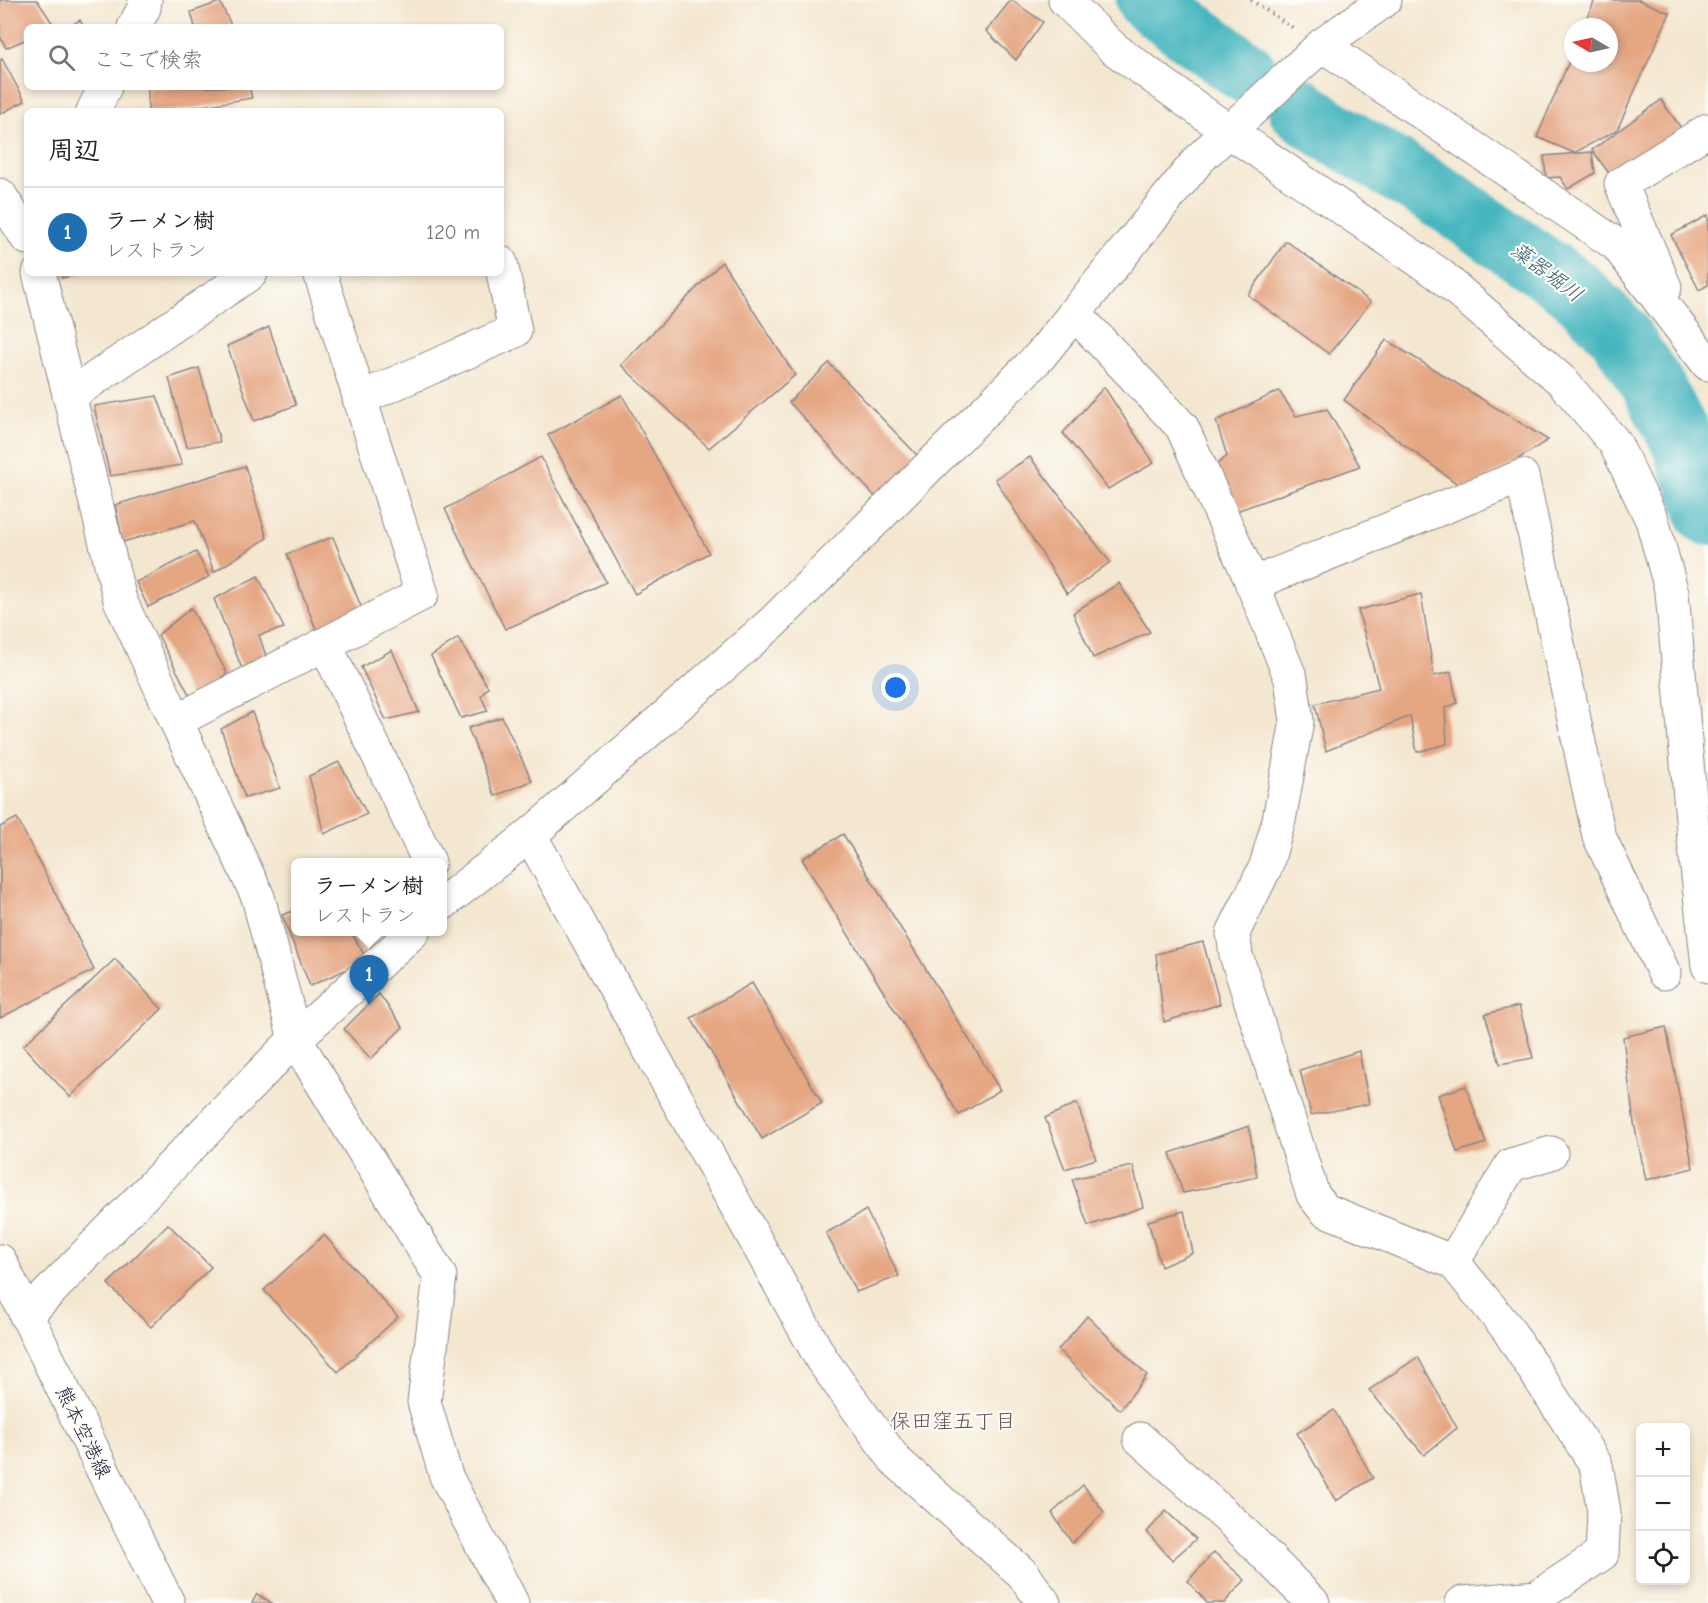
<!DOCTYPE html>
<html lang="ja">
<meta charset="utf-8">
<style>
:root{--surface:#fff;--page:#f2f2f2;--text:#222;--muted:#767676;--line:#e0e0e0;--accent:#1f6fb2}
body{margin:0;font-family:"Comic Neue","Klee One",sans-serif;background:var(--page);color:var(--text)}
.controls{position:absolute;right:18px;bottom:18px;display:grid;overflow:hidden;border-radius:9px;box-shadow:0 3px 9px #0003}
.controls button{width:54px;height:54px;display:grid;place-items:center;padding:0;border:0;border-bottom:2px solid var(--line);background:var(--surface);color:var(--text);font:30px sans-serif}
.compass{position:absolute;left:1564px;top:18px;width:54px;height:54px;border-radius:50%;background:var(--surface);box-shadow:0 3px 9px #0003;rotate:279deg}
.you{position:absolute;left:896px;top:688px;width:21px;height:21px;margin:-15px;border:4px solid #fff;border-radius:50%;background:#1a73e8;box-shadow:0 0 0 9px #1a73e833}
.badge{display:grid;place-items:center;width:39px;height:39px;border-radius:50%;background:var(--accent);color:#fff;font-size:20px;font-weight:700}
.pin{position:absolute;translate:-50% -50px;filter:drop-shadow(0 2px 3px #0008)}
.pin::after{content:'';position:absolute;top:32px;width:21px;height:18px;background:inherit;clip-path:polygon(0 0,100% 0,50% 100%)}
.popup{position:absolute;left:291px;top:858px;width:156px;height:78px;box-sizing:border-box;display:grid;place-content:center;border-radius:9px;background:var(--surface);filter:drop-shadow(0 2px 4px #0005);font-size:20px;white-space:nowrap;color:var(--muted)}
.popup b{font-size:22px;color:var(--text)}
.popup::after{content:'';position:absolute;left:50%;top:100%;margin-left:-12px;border:12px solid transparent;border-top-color:var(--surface)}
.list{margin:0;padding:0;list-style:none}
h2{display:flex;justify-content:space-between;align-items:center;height:78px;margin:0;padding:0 24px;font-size:26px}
h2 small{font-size:20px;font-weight:400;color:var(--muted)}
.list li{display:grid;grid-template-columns:39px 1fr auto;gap:18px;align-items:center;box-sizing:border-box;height:90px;padding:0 24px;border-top:2px solid var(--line)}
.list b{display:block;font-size:22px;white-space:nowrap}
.list p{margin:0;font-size:20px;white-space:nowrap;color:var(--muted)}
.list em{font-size:20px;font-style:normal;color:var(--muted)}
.icon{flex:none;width:33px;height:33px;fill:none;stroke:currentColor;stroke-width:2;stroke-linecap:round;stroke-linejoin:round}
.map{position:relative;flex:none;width:1708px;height:1603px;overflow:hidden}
.search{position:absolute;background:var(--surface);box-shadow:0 3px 9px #0003;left:24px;top:24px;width:480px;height:66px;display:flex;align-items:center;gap:15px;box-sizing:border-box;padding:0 21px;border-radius:9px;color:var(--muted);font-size:22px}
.panel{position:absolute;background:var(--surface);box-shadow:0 3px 9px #0003;left:24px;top:108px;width:480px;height:168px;border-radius:9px}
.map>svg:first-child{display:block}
</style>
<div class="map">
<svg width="1708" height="1603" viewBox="0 0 1708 1603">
<rect width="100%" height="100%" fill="#fdfcf7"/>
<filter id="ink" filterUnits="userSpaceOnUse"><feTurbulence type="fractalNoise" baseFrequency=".0167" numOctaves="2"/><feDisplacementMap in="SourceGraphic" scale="12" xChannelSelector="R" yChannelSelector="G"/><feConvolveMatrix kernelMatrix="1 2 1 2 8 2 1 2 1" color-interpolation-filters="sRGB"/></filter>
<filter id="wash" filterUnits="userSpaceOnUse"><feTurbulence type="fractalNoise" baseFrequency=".008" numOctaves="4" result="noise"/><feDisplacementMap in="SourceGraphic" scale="24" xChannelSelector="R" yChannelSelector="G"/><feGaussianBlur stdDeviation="1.35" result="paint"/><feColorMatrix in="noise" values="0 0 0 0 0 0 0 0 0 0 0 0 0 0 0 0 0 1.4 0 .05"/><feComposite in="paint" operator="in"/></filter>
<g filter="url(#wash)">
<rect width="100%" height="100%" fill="#f4e7d0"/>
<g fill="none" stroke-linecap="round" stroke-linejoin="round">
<g stroke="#47b6bf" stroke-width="63">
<polyline points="1147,0 1246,72"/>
<polyline points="1299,108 1325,127 1450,203 1574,289 1618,332 1652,384 1682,441 1708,514"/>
</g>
</g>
<g id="blocks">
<g fill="#e5a682">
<polygon points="0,0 37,0 55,27 27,27 27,39 6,48 0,36"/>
<polygon points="1011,0 1043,22 1016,60 986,31"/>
<polygon points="1595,0 1639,0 1670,13 1617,130 1574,153 1537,137 1573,52 1573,63 1609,63 1609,27 1583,27"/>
<polygon points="220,2 232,27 195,27 191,12"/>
<polygon points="80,20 84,27 68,27"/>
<polygon points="2,59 25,101 0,114 0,60"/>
<polygon points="148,87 249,87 252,98 173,111 148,111"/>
<polygon points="1661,100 1682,129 1611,176 1592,150"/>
<polygon points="1592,152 1595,173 1568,189 1560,177 1546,178 1544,156"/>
<polygon points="1708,215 1708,285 1699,290 1671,235"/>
<polygon points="1286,241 1371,302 1329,354 1248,295"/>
<polygon points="722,262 795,375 709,448 621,365"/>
<polygon points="62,273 80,273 80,274 62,278"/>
<polygon points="269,327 296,405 254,421 227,346"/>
<polygon points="1386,340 1548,440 1467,491 1344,400"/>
<polygon points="829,363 919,457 879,501 789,402"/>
<polygon points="199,368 220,442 187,447 169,378"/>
<polygon points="1104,387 1154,463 1108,489 1063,433"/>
<polygon points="1279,391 1296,416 1327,409 1360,466 1231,513 1213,468 1227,456 1216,421"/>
<polygon points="622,395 709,553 635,594 548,435"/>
<polygon points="157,396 182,465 110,476 94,406"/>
<polygon points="541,457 606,582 546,612 505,629 445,509"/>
<polygon points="1030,457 1110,562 1067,594 995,479"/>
<polygon points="245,466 267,538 214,572 195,521 123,542 115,505"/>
<polygon points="333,537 364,614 316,629 287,554"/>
<polygon points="196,552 209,577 148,607 136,582"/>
<polygon points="258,576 284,628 259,635 267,659 243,671 214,599"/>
<polygon points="1119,583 1150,632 1093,658 1073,613"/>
<polygon points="1421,594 1434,676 1451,672 1457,703 1445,708 1447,744 1417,752 1410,716 1326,751 1315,704 1379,688 1358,610"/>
<polygon points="191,608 227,673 208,689 190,696 158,635"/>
<polygon points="458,638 488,687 481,696 488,711 461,718 431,656"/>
<polygon points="392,650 419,712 386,720 361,667"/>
<polygon points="252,712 280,788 245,798 221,729"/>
<polygon points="502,717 532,781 495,796 468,728"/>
<polygon points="339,762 367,814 324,834 309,776"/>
<polygon points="17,818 94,970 0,1018 0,827"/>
<polygon points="843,834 1000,1090 959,1115 802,859"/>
<polygon points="296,910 296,932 351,932 367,960 310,986 282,915"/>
<polygon points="1203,942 1220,1004 1164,1022 1156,954"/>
<polygon points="115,959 162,1009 70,1097 23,1046"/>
<polygon points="752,983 822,1103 762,1139 691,1018"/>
<polygon points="379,994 403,1027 371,1059 344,1029"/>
<polygon points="1519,1006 1533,1058 1500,1064 1485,1014"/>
<polygon points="1666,1027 1693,1168 1646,1180 1634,1123 1623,1037"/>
<polygon points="1359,1051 1369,1104 1311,1115 1300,1070"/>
<polygon points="1466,1086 1486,1143 1457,1152 1438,1095"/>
<polygon points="1077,1103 1096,1159 1065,1169 1045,1118"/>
<polygon points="1249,1126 1257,1177 1183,1193 1170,1153"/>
<polygon points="1133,1166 1143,1207 1088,1226 1072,1179"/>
<polygon points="866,1210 899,1276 856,1292 826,1233"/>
<polygon points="1184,1211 1193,1253 1161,1267 1148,1221"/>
<polygon points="168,1224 211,1267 151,1327 108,1284"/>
<polygon points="324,1235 398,1317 338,1372 264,1290"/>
<polygon points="1087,1316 1147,1375 1120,1410 1058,1350"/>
<polygon points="1418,1357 1457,1428 1424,1455 1369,1390"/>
<polygon points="1334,1410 1373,1478 1336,1501 1297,1433"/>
<polygon points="1083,1485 1104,1512 1072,1543 1052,1513"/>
<polygon points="1166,1511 1196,1539 1172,1560 1147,1532"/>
<polygon points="1214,1552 1245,1580 1224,1603 1207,1603 1188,1581"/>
<polygon points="257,1594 272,1603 252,1603"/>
</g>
</g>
</g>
<g filter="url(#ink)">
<use href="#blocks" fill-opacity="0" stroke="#8b8486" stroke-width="1.5"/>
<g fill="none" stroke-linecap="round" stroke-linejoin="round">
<g stroke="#8b8486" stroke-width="35">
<g id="minor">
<polyline points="1065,0 1113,48 1227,130 1439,274 1562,381 1615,443 1652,520 1672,593 1693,831 1708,966"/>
<polyline points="134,27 144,8 145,0"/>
<polyline points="1322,45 1617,245 1708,364"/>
<polyline points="93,111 105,87"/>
<polyline points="0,195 27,238"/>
<polyline points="39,273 120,600 176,721 325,644 429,862"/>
<polyline points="320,273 422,594 325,644"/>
<polyline points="1665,287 1621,184 1708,130"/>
<polyline points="1074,313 1182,427 1250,578 1291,679 1297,721 1279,820 1266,866 1233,933 1236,955 1313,1195 1325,1210 1453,1262 1507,1328 1596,1465 1604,1512 1602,1554 1537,1597 1462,1603"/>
<polyline points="69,396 251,273"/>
<polyline points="359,399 515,331 501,263"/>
<polyline points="1252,584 1522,476 1599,836 1664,973"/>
<polyline points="176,721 258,897 295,1039 440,1276 424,1402 446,1476 512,1603"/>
<polyline points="530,835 822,1360 895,1460 1023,1574 1044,1603"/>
<polyline points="442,904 530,835 773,622 1040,356 1199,159 1322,45 1385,0"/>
<polyline points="1453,1262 1511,1165 1551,1153"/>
<polyline points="26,1316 295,1039 413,932"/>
<polyline points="1140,1439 1236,1525 1313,1603"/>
</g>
</g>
<g stroke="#8b8486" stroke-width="35">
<polyline id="major" points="0,1261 168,1603"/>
</g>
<polyline stroke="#8b8486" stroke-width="4" stroke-dasharray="1.5 4.5" stroke-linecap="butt" points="1251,0 1293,28"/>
<use href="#minor" stroke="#fff" stroke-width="33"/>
<use href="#major" stroke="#fff" stroke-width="33"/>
</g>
</g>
<g text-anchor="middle" stroke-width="4.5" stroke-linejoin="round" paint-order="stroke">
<g font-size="20" fill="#22223b" stroke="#fdfcf7">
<text transform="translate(84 1432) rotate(64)" y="7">熊本空港線</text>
</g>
<g font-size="21" font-style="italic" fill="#315d70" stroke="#fdfcf7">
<text transform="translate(1547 272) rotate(37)" y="7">藻器堀川</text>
</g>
<g font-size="21" fill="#665054" stroke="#fdfcf7">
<text x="953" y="1428">保田窪五丁目</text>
</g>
</g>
</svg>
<div class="controls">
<button>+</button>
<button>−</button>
<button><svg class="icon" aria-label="locate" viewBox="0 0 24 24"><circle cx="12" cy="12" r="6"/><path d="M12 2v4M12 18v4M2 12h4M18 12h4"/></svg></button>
</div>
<svg class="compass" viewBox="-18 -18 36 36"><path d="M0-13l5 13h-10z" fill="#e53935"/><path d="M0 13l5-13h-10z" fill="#767676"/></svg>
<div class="you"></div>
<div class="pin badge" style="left:369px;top:1005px">1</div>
<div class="popup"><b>ラーメン樹</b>レストラン</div>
<div class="search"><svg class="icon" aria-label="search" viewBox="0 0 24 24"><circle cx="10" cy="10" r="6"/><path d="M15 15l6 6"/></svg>ここで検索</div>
<section class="panel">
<h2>周辺<small></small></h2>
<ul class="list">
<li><span class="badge">1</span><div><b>ラーメン樹</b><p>レストラン</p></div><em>120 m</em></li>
</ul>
</section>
</div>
